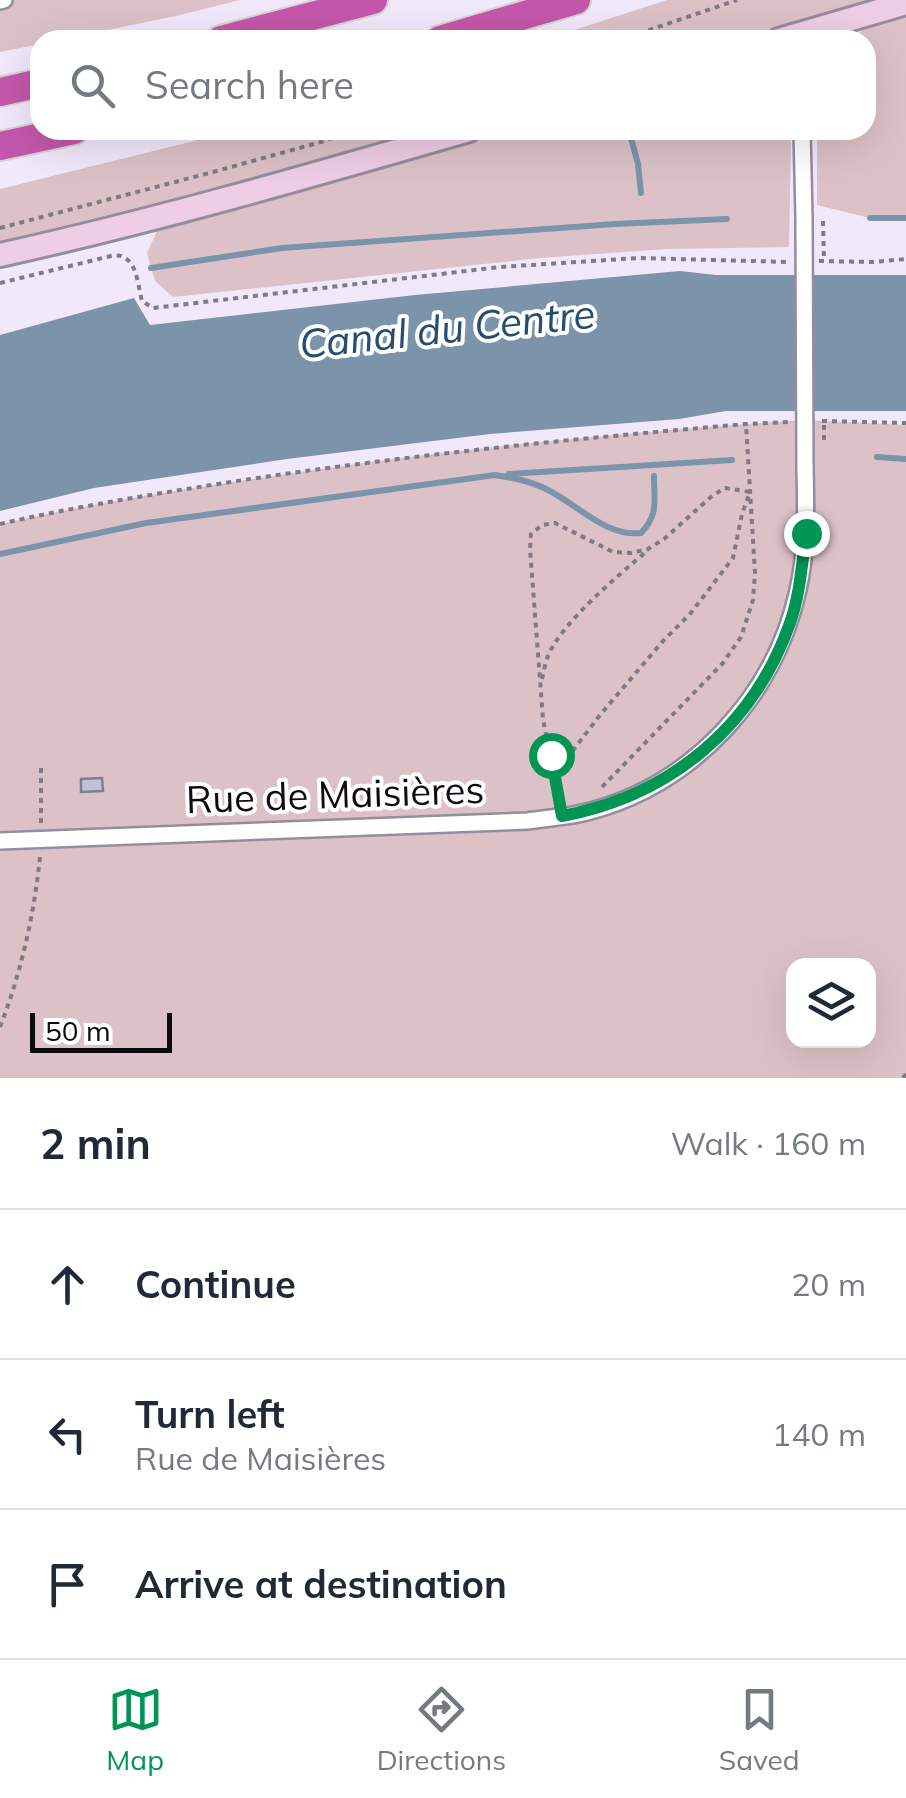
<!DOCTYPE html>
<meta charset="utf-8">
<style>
:root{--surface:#fff;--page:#f2f2f3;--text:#1f2937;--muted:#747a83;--line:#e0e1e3;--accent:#009455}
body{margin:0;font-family:Mulish,sans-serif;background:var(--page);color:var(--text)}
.controls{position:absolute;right:30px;bottom:30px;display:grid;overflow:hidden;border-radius:20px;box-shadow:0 10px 40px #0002}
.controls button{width:90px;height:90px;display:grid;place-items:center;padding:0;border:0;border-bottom:2px solid var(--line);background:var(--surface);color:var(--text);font:50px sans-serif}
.scale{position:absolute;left:30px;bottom:25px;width:142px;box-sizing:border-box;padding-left:10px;border:5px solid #0d0a10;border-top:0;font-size:28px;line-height:35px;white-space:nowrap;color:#0d0a10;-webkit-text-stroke:8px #fff;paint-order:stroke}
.stop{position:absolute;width:30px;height:30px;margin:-22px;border:8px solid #009455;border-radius:50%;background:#fff}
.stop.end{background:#009455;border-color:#fff;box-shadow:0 2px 10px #0008}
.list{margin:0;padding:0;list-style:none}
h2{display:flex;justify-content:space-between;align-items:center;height:130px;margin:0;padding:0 40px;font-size:42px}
h2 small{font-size:32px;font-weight:400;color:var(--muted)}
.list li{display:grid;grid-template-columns:65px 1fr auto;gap:30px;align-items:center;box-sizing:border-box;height:150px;padding:0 40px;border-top:2px solid var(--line)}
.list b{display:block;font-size:38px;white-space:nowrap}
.list p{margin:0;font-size:32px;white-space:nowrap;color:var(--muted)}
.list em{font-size:32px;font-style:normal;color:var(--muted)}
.icon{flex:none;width:55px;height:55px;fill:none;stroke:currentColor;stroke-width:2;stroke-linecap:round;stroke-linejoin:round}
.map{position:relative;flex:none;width:906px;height:1078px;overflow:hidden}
.search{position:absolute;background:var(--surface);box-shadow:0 10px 40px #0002;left:30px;right:30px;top:30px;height:110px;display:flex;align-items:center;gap:25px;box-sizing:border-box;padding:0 35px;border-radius:30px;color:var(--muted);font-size:38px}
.sheet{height:580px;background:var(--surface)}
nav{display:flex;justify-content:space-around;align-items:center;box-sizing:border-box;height:140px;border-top:2px solid var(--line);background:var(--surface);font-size:28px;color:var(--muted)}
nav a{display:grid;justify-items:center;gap:5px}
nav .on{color:var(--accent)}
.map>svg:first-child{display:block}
</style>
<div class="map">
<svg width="906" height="1078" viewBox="0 0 906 1078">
<rect width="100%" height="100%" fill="#f1e9fb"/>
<g fill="#dcc2c6" fill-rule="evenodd">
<polygon points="4,0 240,0 176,16 59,40 40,40 40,44 0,52 0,1"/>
<polygon points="667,0 906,0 906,218 870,218 817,205 817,130 866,130 866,40 852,40 882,12 779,40 543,40"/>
<path d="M238,130H416C279,172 141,213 0,242V189Z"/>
<polygon points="513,130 788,130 791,143 789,247 667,249 540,258 173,297 155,281 147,253 158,229"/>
<path d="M805,420L906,425V1078H0V524C79,506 159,493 239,481C426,452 615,432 805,420ZM794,966H868V1040H794Z"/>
</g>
<polygon fill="#7c94aa" points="680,271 716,275 906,275 906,411 726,411 679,419 490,434 287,459 94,488 0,511 0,335 134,298 150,325 415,295"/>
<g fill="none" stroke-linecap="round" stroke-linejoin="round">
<g stroke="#7c94aa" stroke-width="6">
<polyline points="631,138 638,164 641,193"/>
<polyline points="870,218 906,218"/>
<polyline points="151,268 282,248 615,224 727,219"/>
<polyline points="877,457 906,459"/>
<polyline points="509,474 732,460"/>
<path d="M0,554L146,523L495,475C513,478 531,481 548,490C578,505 606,537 641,533C659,514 654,501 654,476"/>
</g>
</g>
<polygon fill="#c0c3d6" stroke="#7d8091" stroke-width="2.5" points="102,778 103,791 81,792 81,779"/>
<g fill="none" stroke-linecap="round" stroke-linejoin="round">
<g stroke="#958d9e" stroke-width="20">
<g id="minor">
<polyline points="0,1 4,0"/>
<polyline points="802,130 804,217"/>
<path d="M0,841L527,821C547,818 567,817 587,812C693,785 775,696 798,590C807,550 806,509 805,468"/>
</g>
</g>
<g stroke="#958d9e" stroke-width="28">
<g id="secondary">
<polyline points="779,40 906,3"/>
<path d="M0,255C158,220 313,175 469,130"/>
</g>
</g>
<g stroke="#d3d3d4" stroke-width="32">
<g id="motorway">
<polyline points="221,40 373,0"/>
<polyline points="440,40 576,0"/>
<polyline points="0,92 40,83"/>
<polyline points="0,146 74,130"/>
</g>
</g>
<g stroke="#7f7a86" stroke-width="4" stroke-dasharray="5 5" stroke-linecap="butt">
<polyline points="620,40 737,0"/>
<polyline points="823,221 824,261"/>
<polyline points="0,228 213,172 321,142 354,130"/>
<polyline points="819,261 872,262 906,259"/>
<path d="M0,283L115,255C137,256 137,282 142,301L153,308L500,267L638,258L790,262"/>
<polyline points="822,421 906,423"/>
<polyline points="824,440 824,421"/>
<path d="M0,524C74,507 149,495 224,483C398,456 571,439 746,424L788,422"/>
<path d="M542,679C544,672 545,663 548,656C562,622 619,575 648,550"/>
<polyline points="41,768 41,823"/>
<polyline points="556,776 571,753 600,715 663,641 690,614 733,558 742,514 750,492 725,488 712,496 664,539 648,549 631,553 613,552 555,523 542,525 531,534 530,549 543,719 559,802"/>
<polyline points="602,787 723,663 741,637 753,600 755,573 746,424"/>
<path d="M0,1027C21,973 34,915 40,857"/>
<polyline points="903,1078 906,1074"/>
</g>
<use href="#minor" stroke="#fff" stroke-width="15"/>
<use href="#secondary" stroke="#eecde6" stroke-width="22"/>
<use href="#motorway" stroke="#c557aa" stroke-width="28"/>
<g stroke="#958d9e" stroke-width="20" stroke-linecap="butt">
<polyline id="minor-bridge" points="804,217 805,468"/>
</g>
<use href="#minor-bridge" stroke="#fff" stroke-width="15"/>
</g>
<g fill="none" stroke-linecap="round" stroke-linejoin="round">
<path stroke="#009455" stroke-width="12" d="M551,755L562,816C669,796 753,728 790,623C800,595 802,563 806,533"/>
</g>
<g text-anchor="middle" stroke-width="8" stroke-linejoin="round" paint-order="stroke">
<g font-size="38" fill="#0d0a10" stroke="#fff">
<text transform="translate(335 795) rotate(-2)" y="13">Rue de Maisières</text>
</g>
<g font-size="40" font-style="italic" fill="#244d6f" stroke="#fff">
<text transform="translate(447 329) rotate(-6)" y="14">Canal du Centre</text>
</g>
</g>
</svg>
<div class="controls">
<button><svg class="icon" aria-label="layers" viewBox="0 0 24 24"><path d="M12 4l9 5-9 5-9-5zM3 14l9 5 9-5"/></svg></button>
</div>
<div class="scale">50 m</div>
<div class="stop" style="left:551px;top:755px"></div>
<div class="stop end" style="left:806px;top:533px"></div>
<div class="search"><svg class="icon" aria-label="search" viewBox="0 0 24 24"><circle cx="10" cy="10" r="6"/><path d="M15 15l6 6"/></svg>Search here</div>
</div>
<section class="sheet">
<h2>2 min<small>Walk · 160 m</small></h2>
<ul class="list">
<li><svg class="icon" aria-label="ahead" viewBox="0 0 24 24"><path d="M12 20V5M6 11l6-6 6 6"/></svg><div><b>Continue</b></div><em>20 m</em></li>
<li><svg class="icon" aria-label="left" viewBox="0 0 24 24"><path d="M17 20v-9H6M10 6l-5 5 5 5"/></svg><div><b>Turn left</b><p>Rue de Maisières</p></div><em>140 m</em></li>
<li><svg class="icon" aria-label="arrive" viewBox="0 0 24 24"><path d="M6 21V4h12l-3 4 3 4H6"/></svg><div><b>Arrive at destination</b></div></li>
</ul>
</section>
<nav>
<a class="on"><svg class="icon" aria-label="map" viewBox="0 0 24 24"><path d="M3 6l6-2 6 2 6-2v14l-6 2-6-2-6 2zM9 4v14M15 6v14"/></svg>Map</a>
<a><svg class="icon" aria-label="directions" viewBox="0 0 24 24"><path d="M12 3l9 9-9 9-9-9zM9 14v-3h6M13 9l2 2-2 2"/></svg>Directions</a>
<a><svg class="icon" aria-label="saved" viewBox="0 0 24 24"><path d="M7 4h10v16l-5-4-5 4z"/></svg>Saved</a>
</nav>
